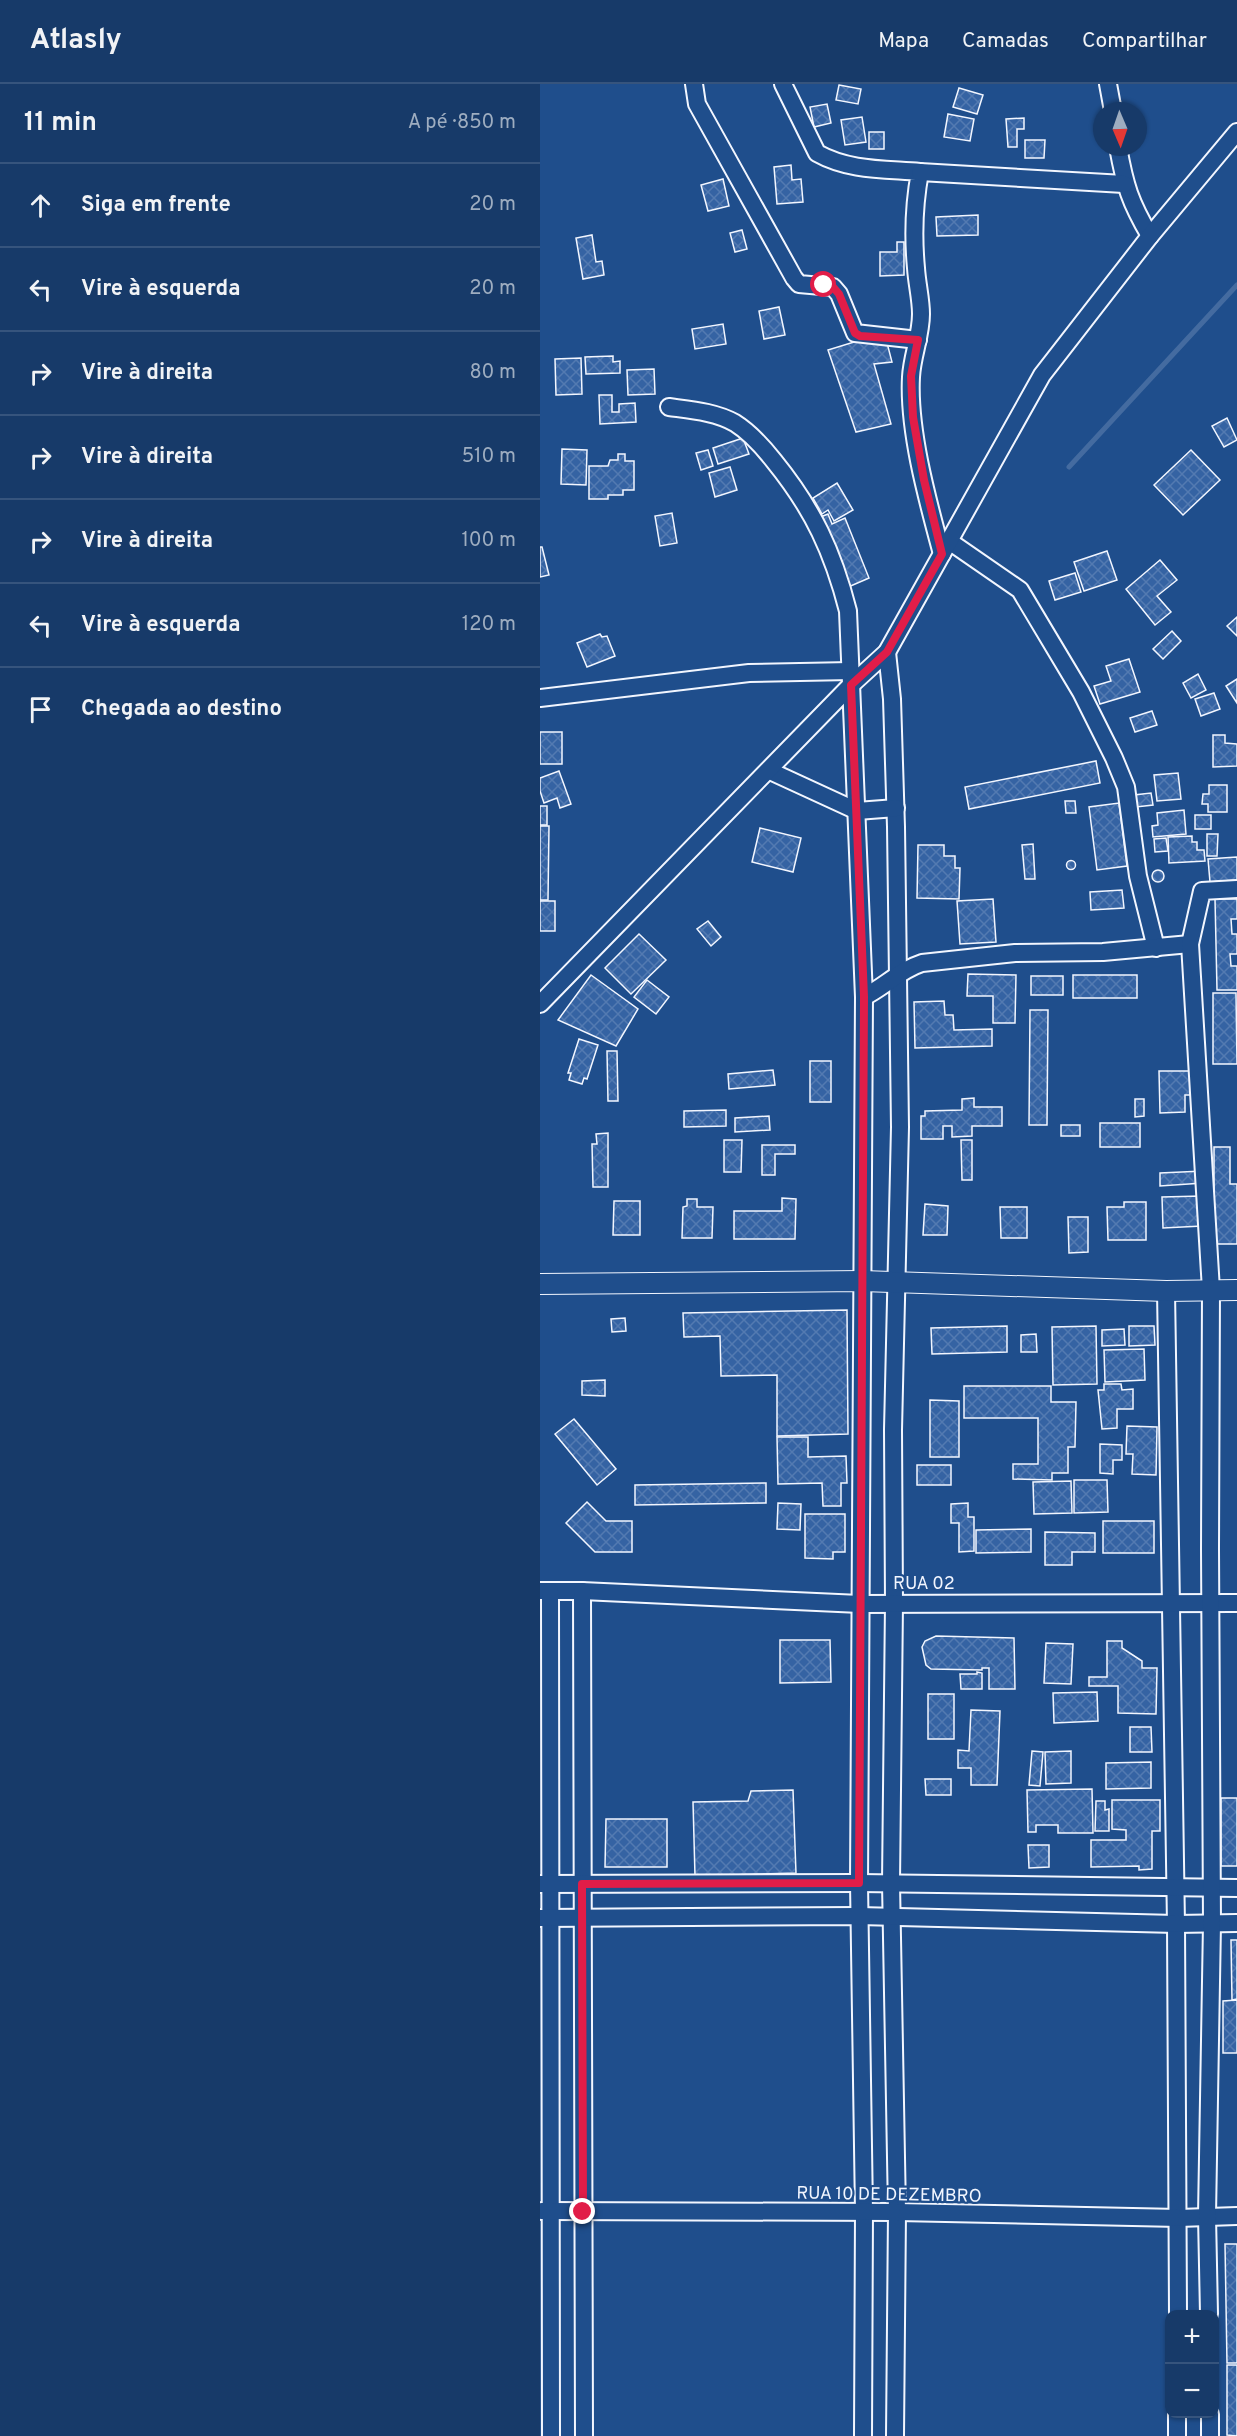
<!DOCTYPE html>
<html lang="pt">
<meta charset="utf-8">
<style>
:root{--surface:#173a69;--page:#244571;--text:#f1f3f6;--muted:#9eadc0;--line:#36547d}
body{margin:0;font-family:Overpass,sans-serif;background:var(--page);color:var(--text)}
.controls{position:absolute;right:18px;bottom:18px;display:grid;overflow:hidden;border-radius:12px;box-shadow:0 2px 4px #0004}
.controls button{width:54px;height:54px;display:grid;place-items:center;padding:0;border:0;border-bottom:2px solid var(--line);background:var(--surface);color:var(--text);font:30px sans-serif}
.compass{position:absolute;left:553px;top:18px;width:54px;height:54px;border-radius:50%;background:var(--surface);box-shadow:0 2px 4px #0004;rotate:178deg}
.stop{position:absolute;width:18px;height:18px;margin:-14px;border:4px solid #e11d48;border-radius:50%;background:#fff}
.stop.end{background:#e11d48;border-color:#fff;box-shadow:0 2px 6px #0008}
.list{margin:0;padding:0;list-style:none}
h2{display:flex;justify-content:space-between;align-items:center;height:78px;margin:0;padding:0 24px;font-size:26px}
h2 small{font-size:20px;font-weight:400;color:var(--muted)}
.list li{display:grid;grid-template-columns:39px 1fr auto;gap:18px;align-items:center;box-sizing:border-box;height:84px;padding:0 24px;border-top:2px solid var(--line)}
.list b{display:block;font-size:22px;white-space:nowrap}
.list em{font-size:20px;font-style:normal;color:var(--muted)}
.icon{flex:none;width:33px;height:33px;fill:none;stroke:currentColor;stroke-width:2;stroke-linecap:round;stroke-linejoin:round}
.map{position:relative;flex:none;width:697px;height:2352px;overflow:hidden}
header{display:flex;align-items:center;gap:36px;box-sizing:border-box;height:84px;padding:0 30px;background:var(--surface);border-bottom:2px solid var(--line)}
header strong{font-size:28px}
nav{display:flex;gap:33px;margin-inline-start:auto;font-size:21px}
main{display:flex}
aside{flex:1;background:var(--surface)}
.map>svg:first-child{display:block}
</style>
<header>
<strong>Atlasly</strong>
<nav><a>Mapa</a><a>Camadas</a><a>Compartilhar</a></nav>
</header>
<main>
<aside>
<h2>11 min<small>A pé · 850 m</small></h2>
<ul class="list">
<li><svg class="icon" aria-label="ahead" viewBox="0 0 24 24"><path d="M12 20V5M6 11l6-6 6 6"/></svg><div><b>Siga em frente</b></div><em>20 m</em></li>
<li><svg class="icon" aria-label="left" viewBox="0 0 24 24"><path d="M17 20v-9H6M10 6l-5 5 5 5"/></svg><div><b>Vire à esquerda</b></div><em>20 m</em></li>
<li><svg class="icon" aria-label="right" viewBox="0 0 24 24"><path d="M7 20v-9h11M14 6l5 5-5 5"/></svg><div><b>Vire à direita</b></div><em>80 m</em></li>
<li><svg class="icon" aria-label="right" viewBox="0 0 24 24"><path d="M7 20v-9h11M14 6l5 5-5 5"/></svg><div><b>Vire à direita</b></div><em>510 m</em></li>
<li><svg class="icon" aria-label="right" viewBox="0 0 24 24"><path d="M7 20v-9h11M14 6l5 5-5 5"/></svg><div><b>Vire à direita</b></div><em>100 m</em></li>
<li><svg class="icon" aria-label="left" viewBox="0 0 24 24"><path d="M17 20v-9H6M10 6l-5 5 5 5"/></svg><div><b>Vire à esquerda</b></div><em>120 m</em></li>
<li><svg class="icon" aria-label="arrive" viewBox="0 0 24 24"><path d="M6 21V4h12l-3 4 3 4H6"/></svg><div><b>Chegada ao destino</b></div></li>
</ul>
</aside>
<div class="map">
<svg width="697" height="2352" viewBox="0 0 697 2352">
<defs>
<pattern id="building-cross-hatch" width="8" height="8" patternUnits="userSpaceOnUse" patternTransform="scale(1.5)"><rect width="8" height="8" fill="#3563a3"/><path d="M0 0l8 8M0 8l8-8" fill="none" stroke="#537ab1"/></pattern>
</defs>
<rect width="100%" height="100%" fill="#1f4e8c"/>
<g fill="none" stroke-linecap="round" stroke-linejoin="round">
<polyline stroke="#446ba0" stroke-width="5" points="529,383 697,201"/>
</g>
<g fill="url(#building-cross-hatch)" stroke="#f2f6ff" stroke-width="1.5">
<polygon points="299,1 321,5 318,20 296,16"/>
<polygon points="419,4 443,11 437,30 413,23"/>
<polygon points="287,20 291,39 274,43 270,23"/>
<polygon points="408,30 434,35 430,57 404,53"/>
<polygon points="322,33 326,58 305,61 301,36"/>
<polygon points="484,34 484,45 477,45 477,63 468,63 466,35"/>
<rect x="329" y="48" width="15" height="17"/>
<polygon points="485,56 505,56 504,74 485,74"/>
<polygon points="251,81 252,96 261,95 263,118 237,120 234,83"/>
<polygon points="183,95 189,122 168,127 161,101"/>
<polygon points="438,131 438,151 397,152 396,133"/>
<polygon points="202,146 207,165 195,168 190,149"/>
<polygon points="52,151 56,178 62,177 64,191 43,195 36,154"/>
<polygon points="357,158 364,158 364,191 340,192 340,168 357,168"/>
<polygon points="239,223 245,251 224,255 219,227"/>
<polygon points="183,240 186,260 155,265 152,245"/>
<polygon points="327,254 346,255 352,278 334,280 351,340 316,348 288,266"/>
<polygon points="73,272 73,278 80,277 80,289 46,290 45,273"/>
<polygon points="41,274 42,310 16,311 15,275"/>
<polygon points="114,285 115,310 88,311 87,286"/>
<polygon points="59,311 72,311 72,328 79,328 79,320 95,319 96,338 60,340"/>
<polygon points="687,334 697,356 684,363 672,342"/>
<polygon points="203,354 209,370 178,380 173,364"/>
<polygon points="22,365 47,366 46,401 21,400"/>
<polygon points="168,366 173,382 161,386 156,369"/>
<polygon points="651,366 680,396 643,431 614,401"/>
<polygon points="78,370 85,370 85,377 94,377 94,406 83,406 83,411 68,411 68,415 49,415 49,382 68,382 70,376 78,376"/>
<polygon points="190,383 197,406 175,413 169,389"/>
<polygon points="297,399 313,426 294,437 288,426 282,430 273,414"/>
<polygon points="132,429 137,459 120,462 115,432"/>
<polygon points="288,430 292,440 305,434 329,494 306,504 278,434"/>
<polygon points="0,463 2,463 9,491 0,493"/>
<polygon points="567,467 577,496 544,507 534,478"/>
<polygon points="620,476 637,496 617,512 631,528 615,541 586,505"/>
<polygon points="535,489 541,508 515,516 509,497"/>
<polygon points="697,533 697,552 687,542"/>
<polygon points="632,547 641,557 623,575 613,565"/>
<polygon points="60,550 62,553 67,552 75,572 47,583 37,559"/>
<polygon points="589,575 600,608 560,620 554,602 571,597 566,582"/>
<polygon points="658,590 666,606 651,614 643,599"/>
<polygon points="697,595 697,619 686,602"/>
<polygon points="674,609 680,625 661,632 655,615"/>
<polygon points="612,627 617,641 595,648 590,634"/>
<rect x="0" y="648" width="22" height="32"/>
<polygon points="673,651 685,651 685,659 697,660 697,682 673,683"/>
<polygon points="556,677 560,699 429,725 425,703"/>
<polygon points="19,687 31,720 20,724 17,714 4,719 0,707 0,694"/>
<polygon points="638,689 641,715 617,717 614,691"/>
<polygon points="669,701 687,701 687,728 668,728 668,720 662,720 663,710 669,710"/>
<polygon points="611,709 613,721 596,723 594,711"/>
<polygon points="525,717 535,717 536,729 526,729"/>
<polygon points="579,719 587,782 557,786 549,723"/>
<rect x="0" y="722" width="7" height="19"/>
<polygon points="644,726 646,750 613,753 612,742 618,741 617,729"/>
<rect x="655" y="731" width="16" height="14"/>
<polygon points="0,742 9,742 8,816 0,816"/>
<polygon points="220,744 261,754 253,788 212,778"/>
<polygon points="667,750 678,750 677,772 667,772"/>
<polygon points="652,752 652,758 657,758 657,766 664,766 665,777 629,779 628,753"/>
<polygon points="626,754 628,767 615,768 614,755"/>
<polygon points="493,760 495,795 485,795 482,761"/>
<polygon points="378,761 404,761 404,772 415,772 415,784 420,784 419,815 377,814"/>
<polygon points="697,773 697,796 670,798 668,775"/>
<circle cx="531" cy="781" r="4.5"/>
<circle cx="618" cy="792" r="6"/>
<polygon points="582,806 584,824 551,826 550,808"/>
<polygon points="453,815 456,858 420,860 417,817"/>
<polygon points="675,815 697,815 697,835 691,835 692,850 697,850 697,870 690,870 691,882 697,882 697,906 677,906"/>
<rect x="0" y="817" width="15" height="30"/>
<polygon points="168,837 181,853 171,862 157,845"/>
<polygon points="99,850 126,876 91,910 65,884"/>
<polygon points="428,890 476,891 475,939 453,939 453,912 427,912"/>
<polygon points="51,891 98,925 76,962 18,936"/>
<rect x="533" y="891" width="64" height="23"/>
<rect x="491" y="892" width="32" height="19"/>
<polygon points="107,896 129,913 116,930 94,913"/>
<polygon points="673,909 696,909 697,980 673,980"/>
<polygon points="404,917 405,931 413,931 414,946 452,945 452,962 375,964 374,918"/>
<polygon points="490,926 508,926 507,1041 489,1041"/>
<polygon points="39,955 58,961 47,995 44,994 42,1000 29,996 31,989 28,989"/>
<polygon points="67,967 77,967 78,1017 68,1017"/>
<rect x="270" y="977" width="21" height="41"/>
<polygon points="233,986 235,1001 189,1005 188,990"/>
<polygon points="619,987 650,987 650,1011 645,1011 645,1028 620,1029"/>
<polygon points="434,1014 434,1023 462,1023 462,1042 432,1042 432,1052 412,1053 412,1042 403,1042 403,1055 381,1055 381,1032 385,1032 385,1027 422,1026 422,1015"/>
<polygon points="595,1015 604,1015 604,1032 595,1033"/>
<polygon points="186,1026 186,1042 144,1043 144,1027"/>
<polygon points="229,1032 230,1046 195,1048 195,1034"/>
<rect x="560" y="1039" width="40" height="24"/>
<rect x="521" y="1041" width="19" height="11"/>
<polygon points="68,1049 68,1103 53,1103 52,1060 57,1060 56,1050"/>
<polygon points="184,1056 202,1056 201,1088 184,1088"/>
<polygon points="421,1056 432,1056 432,1096 422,1096"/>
<polygon points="222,1061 255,1061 255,1070 235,1070 235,1091 222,1091"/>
<polygon points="674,1063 690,1063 690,1100 697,1100 697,1160 674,1160"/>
<polygon points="663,1087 663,1099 620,1102 620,1089"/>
<polygon points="661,1112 662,1142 623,1144 622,1113"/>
<polygon points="242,1114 256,1115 255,1155 194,1155 194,1127 242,1127"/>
<polygon points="147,1115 157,1115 157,1123 173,1123 172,1154 142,1154 143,1123 147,1122"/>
<polygon points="74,1117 100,1117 100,1151 73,1151"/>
<polygon points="584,1118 606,1118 606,1156 568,1156 567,1123 584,1123"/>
<polygon points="385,1120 408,1122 407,1151 383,1151"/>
<polygon points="460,1123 487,1123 487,1154 461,1154"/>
<polygon points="528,1133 548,1133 548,1168 529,1169"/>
<polygon points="307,1226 308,1350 237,1352 237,1291 181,1292 180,1252 144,1253 143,1229"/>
<polygon points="85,1234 86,1247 72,1248 71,1235"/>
<polygon points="467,1242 467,1268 392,1270 391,1244"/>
<polygon points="556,1242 557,1300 513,1301 512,1243"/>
<polygon points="589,1242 614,1242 615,1261 589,1262"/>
<polygon points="584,1245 585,1261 562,1262 562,1246"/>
<polygon points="496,1250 497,1268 481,1268 481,1251"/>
<polygon points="604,1265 605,1296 565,1298 564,1266"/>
<polygon points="65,1296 65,1312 42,1311 42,1297"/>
<polygon points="564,1300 581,1300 582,1306 593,1305 593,1325 577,1325 577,1344 562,1345 558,1306 564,1306"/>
<polygon points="424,1302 511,1302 511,1318 536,1318 535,1363 528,1363 528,1389 512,1389 512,1396 473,1395 473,1380 498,1380 498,1334 424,1334"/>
<polygon points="390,1316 419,1317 419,1373 390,1373"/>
<polygon points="34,1335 76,1385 57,1401 15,1350"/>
<polygon points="587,1342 617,1343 616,1391 592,1390 593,1370 586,1370"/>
<polygon points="237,1353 268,1353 268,1373 306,1372 307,1399 301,1399 301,1422 283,1422 282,1399 238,1400"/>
<polygon points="560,1360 582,1361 582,1376 573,1376 573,1390 560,1389"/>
<rect x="377" y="1381" width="34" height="20"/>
<polygon points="534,1396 567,1396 568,1428 534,1429"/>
<polygon points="531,1397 532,1429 494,1430 493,1398"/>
<polygon points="226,1399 226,1419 95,1421 95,1401"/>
<polygon points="47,1418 66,1437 92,1437 92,1468 55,1468 26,1439"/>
<polygon points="238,1419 261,1420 260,1446 237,1445"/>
<polygon points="428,1419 428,1433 434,1433 434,1467 419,1468 419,1439 411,1439 411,1420"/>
<polygon points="265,1430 305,1430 305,1468 293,1468 293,1475 265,1474"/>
<rect x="563" y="1437" width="51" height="32"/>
<polygon points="491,1445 491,1468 436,1469 436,1446"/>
<polygon points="505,1448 555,1449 555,1468 532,1468 532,1481 505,1481"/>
<polygon points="396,1552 474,1554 475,1605 449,1605 449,1584 442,1584 442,1586 391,1585 386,1581 382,1563 385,1557"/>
<polygon points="240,1556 290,1556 291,1598 240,1599"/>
<polygon points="567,1557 582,1557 582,1564 602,1577 602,1584 617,1584 616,1630 578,1629 578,1602 549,1602 549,1593 567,1593"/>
<polygon points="506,1559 533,1560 531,1600 504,1599"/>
<polygon points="437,1588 442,1589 442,1605 421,1605 420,1590 437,1590"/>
<polygon points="557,1608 558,1637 514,1639 513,1609"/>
<rect x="388" y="1610" width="26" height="45"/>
<polygon points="431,1626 460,1627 457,1701 431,1701 431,1684 418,1684 418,1666 429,1667"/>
<polygon points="590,1643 611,1643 612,1668 590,1668"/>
<polygon points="492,1667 503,1668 500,1702 489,1701"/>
<polygon points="531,1667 531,1699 506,1700 505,1668"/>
<polygon points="611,1678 611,1704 566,1705 566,1679"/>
<polygon points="385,1695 411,1695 411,1711 386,1711"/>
<polygon points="552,1705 553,1749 518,1749 518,1741 496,1741 496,1748 488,1748 487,1706"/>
<polygon points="253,1706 256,1789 155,1792 153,1718 208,1717 211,1707"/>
<rect x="681" y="1714" width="16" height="68"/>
<polygon points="572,1716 620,1716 620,1747 612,1747 612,1785 599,1786 599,1782 551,1783 551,1756 586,1756 586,1746 572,1745"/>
<polygon points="556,1717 565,1717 565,1726 569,1725 569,1747 555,1747"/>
<polygon points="66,1735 127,1735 127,1783 65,1783"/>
<polygon points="488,1761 509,1761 509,1783 489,1784"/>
<polygon points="691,1856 697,1856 697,1915 692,1916"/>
<polygon points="697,1916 697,1969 683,1969 683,1917"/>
<polygon points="685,2160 697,2160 697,2279 687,2279"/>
<polygon points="687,2281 697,2281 697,2352 687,2351"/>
</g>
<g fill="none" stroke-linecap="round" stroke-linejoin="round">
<g stroke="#f2f6ff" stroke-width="20">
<g id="minor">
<polyline points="154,0 157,20 254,194 259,200 293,203 299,210 315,249 378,256"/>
<path d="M243,0L277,69C309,87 345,85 380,88C374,120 373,152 376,184C377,200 381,215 381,230C381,252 372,272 371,293C368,347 388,418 402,470"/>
<polyline points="568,0 573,27"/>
<path d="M578,63C585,102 590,118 610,152"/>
<polyline points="380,88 584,100"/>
<path d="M129,323C151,326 176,328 195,339C211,349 223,363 234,377C273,425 293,468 308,527L324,913L319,1799L324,2128L323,2352"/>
<polyline points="409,457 480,506 541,608 574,674 586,703 598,792 616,864"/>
<polyline points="347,568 352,615 356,743 360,1043 353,1346 354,1519 351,1799 357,2128 355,2352"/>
<polyline points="0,614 209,589 311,587"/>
<polyline points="230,687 317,727 356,724"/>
<path d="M324,913C344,903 360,886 382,879L475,869L563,868L650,860"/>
<polyline points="0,920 311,601 347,568 502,291 610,152 697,48"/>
<polyline points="626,1207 636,1840 638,2230"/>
<polyline points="0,1507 42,1507 320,1520 697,1519"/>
<polyline points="10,1507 11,2352"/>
<polyline points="42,1507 44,2352"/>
<polyline points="0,1800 319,1799 697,1804"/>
<polyline points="1,1834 319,1832 636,1840 697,1839"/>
<polyline points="2,2127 357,2128 639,2134 697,2132"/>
<polyline points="669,2230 667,2132 672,1839 670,1465 671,1206 650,860 662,807 697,805"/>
<polyline points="670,2330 670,2352"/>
<polyline points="637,2352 637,2330"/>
</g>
</g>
<g stroke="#f2f6ff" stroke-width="22">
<polyline id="tertiary" points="0,1200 322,1197 626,1207 697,1206"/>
</g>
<use href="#minor" stroke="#1f4e8c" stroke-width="16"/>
<use href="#tertiary" stroke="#1f4e8c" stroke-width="20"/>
</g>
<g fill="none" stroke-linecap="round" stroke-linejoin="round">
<polyline stroke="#e11d48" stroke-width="8" points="43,2128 42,1800 319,1799 324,913 311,601 347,568 402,470 384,396 373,333 371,292 378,256 320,252 315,249 299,210 293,203 284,201"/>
</g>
<g text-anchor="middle" stroke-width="4.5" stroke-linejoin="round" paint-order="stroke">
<g font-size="18" fill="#f2f6ff" stroke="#1f4e8c">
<text x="384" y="1505">RUA 02</text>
<text transform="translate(349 2110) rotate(1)" y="6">RUA 10 DE DEZEMBRO</text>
</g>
</g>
</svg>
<div class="controls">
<button>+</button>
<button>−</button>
</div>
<svg class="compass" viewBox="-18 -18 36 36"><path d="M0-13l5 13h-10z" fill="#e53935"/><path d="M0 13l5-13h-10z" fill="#9eadc0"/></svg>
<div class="stop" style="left:284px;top:201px"></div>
<div class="stop end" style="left:43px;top:2128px"></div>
</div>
</main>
